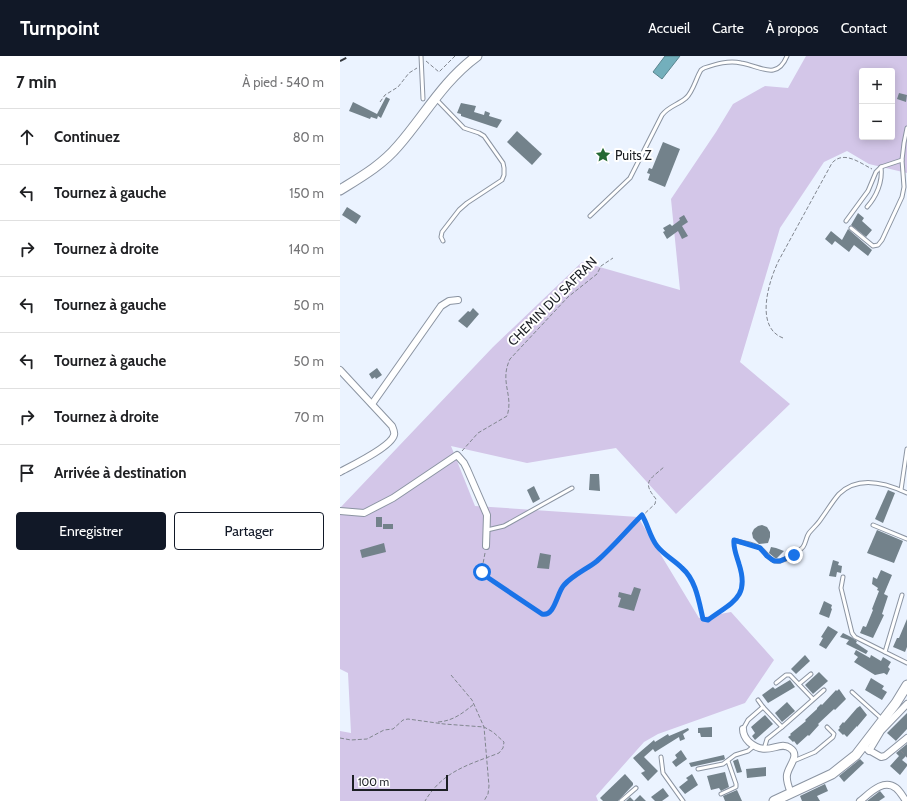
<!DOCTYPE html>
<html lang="fr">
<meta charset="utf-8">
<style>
:root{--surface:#fff;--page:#f6f6f6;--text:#202124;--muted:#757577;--line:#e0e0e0;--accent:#111827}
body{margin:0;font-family:Cabin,sans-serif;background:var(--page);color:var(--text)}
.controls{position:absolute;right:12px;top:12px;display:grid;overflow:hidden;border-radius:4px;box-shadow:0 2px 10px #0003}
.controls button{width:36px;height:36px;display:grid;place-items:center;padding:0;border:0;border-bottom:1px solid var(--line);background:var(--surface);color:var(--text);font:20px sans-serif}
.scale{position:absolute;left:12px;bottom:10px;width:96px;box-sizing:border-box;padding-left:4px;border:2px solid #1c1f24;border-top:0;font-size:11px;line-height:14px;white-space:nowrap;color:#1c1f24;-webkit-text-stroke:3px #fff;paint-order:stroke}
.stop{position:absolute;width:12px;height:12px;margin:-9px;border:3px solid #1a73e8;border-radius:50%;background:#fff}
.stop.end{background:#1a73e8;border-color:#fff;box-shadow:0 1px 4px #0008}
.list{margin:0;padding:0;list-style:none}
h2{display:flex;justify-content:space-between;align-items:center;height:52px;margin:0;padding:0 16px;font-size:17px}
h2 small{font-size:13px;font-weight:400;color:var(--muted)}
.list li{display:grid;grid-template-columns:26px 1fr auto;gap:12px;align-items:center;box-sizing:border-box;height:56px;padding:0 16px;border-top:1px solid var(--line)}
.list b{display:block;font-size:15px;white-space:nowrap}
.list em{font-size:13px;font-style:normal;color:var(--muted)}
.actions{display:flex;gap:8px;padding:12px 16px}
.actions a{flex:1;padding:9px 0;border:1px solid var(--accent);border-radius:4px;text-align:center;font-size:14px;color:var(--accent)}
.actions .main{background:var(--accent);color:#fff}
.icon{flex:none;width:22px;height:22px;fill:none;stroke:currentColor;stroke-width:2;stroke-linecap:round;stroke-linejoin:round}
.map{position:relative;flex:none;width:567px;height:745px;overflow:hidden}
header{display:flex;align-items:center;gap:24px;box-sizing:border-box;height:56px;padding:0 20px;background:var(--accent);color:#fff}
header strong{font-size:19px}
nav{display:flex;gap:22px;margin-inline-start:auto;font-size:14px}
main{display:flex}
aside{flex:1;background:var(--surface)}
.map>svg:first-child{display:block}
</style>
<header>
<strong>Turnpoint</strong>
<nav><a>Accueil</a><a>Carte</a><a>À propos</a><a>Contact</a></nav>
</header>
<main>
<aside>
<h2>7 min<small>À pied · 540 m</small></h2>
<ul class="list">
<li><svg class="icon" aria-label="ahead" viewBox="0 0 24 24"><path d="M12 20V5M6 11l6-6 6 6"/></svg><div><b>Continuez</b></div><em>80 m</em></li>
<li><svg class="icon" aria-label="left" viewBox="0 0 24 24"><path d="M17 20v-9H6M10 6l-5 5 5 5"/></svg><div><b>Tournez à gauche</b></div><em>150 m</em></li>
<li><svg class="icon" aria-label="right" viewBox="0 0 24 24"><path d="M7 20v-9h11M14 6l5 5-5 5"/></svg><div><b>Tournez à droite</b></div><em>140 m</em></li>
<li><svg class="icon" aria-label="left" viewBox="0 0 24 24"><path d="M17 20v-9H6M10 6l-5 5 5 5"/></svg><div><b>Tournez à gauche</b></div><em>50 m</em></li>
<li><svg class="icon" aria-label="left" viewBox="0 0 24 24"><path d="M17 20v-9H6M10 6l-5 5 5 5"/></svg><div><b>Tournez à gauche</b></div><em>50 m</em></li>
<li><svg class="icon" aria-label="right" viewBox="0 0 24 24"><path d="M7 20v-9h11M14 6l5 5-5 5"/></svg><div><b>Tournez à droite</b></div><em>70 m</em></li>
<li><svg class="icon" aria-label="arrive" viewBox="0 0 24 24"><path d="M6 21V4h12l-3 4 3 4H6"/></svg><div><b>Arrivée à destination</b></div></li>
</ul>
<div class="actions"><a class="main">Enregistrer</a><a>Partager</a></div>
</aside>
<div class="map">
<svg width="567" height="745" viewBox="0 0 567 745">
<rect width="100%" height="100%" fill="#ebf3ff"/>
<path fill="#d3c6e8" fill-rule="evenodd" d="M466,0H567V117L529,108L507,95L484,106L440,172L400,306L450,348L336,458L276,392L187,407L111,390L135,450L298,461L359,562L391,556L434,604L405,647L318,678L304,686L256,740L258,745H0V675L11,677L8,617L0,613V452L153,291L242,206L340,234L331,143L376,76L393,48L425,30L448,32ZM522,15H552V81H522Z"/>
<polygon fill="#73afbc" stroke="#59848e" points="325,0 340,0 322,23 313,16"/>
<g fill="#73828b">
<polygon points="559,37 567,39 566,46 557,43"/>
<polygon points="46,41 50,43 41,62 38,60 37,63 31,61 30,63 9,55 13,46 37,58"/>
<polygon points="121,47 136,50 134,56 144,59 145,55 150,57 149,60 162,64 157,72 121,60 121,58 117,57"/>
<polygon points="177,75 202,98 192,109 167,86"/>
<polygon points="323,86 340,93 325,131 308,124 310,118 307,117 309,112 312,113"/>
<polygon points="7,151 21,160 16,168 2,159"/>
<polygon points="518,157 524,162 522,165 532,174 526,181 511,169"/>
<polygon points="344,159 348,166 342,170 348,180 342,183 338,175 327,183 323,176 325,175 323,172 330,168 332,170 340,164 339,162"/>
<polygon points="508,173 532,194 528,200 514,189 509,196 495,185 492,189 485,183 491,175 502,184"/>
<polygon points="133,252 139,258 127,272 118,265 128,255 130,256"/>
<polygon points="37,312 42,319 36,323 35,321 32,323 29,318"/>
<polygon points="250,418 259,418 260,435 249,434"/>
<polygon points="194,430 200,443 193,447 187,434"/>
<polygon points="548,434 555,437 543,467 535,463"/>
<rect x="36" y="461" width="6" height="10"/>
<rect x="43" y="468" width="10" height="5"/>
<polygon points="422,469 427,471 430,476 430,481 428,487 419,488 413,482 412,477 414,473 418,470"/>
<polygon points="537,474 563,485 554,507 527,497"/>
<polygon points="44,487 46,496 22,502 20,494"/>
<polygon points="431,491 436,492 444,495 437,502 435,502 429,497"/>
<polygon points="200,497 211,499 209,513 197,512"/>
<polygon points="493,504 499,506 498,509 502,510 501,517 497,516 496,521 489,520"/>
<polygon points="541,514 552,519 544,538 548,540 542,558 544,559 533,582 520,577 523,570 526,571 533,554 532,553 539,535 537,534 538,532 532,528 533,521 537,523"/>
<polygon points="294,531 301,533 294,555 278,551 281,542 278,541 279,536 291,539"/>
<polygon points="484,545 492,549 491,552 492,553 489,562 479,558"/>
<polygon points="567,563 567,591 565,596 553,591 557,582 559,582"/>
<polygon points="488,570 498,576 486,593 479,589 483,582 481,581"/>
<polygon points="503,577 511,581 517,585 516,587 528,595 526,598 506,588 509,584 500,581"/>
<polygon points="516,594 530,602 531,599 541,605 543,601 551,606 548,611 550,613 547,619 544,617 535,619 514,606 518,601 514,598"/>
<polygon points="465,599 470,605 456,618 451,613"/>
<polygon points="479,616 488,625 473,638 465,629"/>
<polygon points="531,622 544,630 542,633 547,636 542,644 525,634"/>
<polygon points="450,624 455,631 428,647 422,639 433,631 435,633"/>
<polygon points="499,633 506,643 495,654 494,653 478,668 479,669 469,680 468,679 457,689 454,685 453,686 448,681 451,679 450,678 466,665 465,664 477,653 477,652 481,648 482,649 496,634 497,635"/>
<polygon points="447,646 455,655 442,666 435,657"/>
<polygon points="520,650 527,659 517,671 517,670 507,681 504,678 503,679 498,674 500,672 499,671 503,666 504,667 517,652"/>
<polygon points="567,657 567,673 554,687 556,685 547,677"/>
<polygon points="425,659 433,668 415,684 412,680 415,677 411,671"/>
<polygon points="372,671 372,681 361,681 360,677 358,677 358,672"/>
<polygon points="348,672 349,674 343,678 345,683 340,685 339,681 315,696 313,693 304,701 318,715 308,725 301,717 305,715 293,702 314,684 315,686 328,678 329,680"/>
<polygon points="567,688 567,702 566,700 562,704 567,708 567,710 560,719 550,710 559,700 556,697"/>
<polygon points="341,694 347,703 336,711 332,706 337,702 335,699"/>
<polygon points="384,699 385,703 383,704 351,711 349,707"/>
<polygon points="398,703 402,716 397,717 393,705"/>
<polygon points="520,703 524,707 504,726 499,720"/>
<polygon points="426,711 426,720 407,722 406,713"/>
<polygon points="385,716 389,731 381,735 379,732 371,734 367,720"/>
<polygon points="285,718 293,727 293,729 278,745 263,745 260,742"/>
<polygon points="352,718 358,729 345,738 339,731 348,724 346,722"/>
<polygon points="485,728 488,735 477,740 480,745 462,745 460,740"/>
<polygon points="323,732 329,740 322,745 315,745 311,741"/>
<polygon points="397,734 402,745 385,745 383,740"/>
<polygon points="540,735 545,741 539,745 527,745"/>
<polygon points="300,739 306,745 286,745 290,741 294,745"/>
</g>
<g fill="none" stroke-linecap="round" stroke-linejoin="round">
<g stroke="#8b94a2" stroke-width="5">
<g id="lane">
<polyline points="81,0 83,43"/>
<polyline points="96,43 124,72 139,77 144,80 163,107 164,112 164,119 162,124 127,147 119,154 102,176 101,181 103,185"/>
<path d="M527,151C536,141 543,126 541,111"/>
<path d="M250,160L290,122L322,59C329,50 338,49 346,42C353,36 356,22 361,14L364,12C376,8 389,4 401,7C420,10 437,25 447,0"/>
<polyline points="506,165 528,135 536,116 541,111 562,104"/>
<polyline points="511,172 533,190 538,189 542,184 562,141 564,131 562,104 564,87 567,72"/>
<polyline points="561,434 567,393"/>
<polyline points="533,469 567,483"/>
<polyline points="147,474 164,470 232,432"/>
<path d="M397,485C404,487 414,488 420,492C427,497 430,507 440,505C448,503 458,497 463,491C466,487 466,481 469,477C473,472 478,468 481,463C487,455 492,446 499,438C518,419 546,427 567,437"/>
<polyline points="503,521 501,532 512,577 515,581 545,596"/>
<polyline points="562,539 545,596 567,607"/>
<polyline points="436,627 446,619 450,619 473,643"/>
<polyline points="459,628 471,618"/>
<polyline points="512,636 542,663"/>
<polyline points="418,644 423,651 442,671 484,634"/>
<polyline points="403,673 408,664 423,651"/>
<polyline points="424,693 427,683 442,671"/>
<polyline points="321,701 323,717 343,745"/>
<polyline points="454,704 456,704 475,696 493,681 494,678 487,671"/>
<polyline points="358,713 383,708 395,699 408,695 414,690"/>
<polyline points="381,738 396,731 396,728 388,705"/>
<polyline points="281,745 296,732"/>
</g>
</g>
<g stroke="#8b94a2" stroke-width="8">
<g id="street">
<path d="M0,314L52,370C53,373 55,376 54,379C51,391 11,410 0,416"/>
<polyline points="32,348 101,250 109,245 118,244"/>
<polyline points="0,455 24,457 53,442 117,399 124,407 127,413 147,459 146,490"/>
<path d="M403,673C403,679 405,682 409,686C427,702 439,684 450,692C461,699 448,710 447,719C446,725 449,732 451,737"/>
<polyline points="527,693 541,701 545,700 567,682"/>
<polyline points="529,695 541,675 567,648"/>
<path d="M520,745C529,738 543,722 556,732C560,735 563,741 566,745"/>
</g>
</g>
<g stroke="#8b94a2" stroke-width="11">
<g id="secondary">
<path d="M0,134C21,121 42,109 58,90C85,59 103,25 137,0"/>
<polyline points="434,745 492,718 516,699 556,647 567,629"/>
</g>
</g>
<g stroke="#81868f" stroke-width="1" stroke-dasharray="4 2" stroke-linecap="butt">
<polyline points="86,5 99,16 115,0"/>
<polyline points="40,46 45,39 58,31 69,17 77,12"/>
<path d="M443,282C414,271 429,224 439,204L492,107C504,94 520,107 532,113"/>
<path d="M122,395L138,377L167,360C174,339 159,326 170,303L228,241L257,218L261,210L273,202"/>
<path d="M302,459C308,469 310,481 317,490C324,499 334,504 342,512C356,525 360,546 363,563L369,564C385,551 408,541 402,517C400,508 396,499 394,489"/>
<path d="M145,497L142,513L144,519L202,558C215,561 217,534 227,526C241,515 255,506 268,494C285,480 298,463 315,448L316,443C302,426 309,424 324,411"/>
<polyline points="111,619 132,644 144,671 149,730 148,738 144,745"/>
<path d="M98,666C113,665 123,657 134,648"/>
<path d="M0,682L11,684L27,683L44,674L53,673L63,664L68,663L104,668L144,671L153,676L164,686L163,692L159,697C128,709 103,715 85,745"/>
<polyline points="561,695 567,701"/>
</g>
<use href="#lane" stroke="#fff" stroke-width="3"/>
<use href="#street" stroke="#fff" stroke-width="6"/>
<use href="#secondary" stroke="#fff" stroke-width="9"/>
<polyline stroke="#33363c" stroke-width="2" stroke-dasharray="7 7" stroke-linecap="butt" points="0,5 10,0"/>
</g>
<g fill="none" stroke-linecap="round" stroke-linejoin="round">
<path stroke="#1a73e8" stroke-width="5" d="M142,516L144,519L202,558C215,561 217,536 224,529C233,519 247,513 257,505C273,491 287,474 302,459C308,469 310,481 317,490C324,499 334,504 342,512C356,524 359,546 363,563L368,564C392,546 410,542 399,508C397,501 393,492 394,484L420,492L427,500L434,505H440L454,499"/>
</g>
<defs>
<g id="sight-bare" transform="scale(1.2)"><path d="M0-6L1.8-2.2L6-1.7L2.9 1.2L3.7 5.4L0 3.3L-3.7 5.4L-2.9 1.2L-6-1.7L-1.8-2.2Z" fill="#266934" stroke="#fff" stroke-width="2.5" paint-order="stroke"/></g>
</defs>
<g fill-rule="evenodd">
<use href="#sight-bare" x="263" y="99"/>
</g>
<g text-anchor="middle" stroke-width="4" stroke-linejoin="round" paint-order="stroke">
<g font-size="13" fill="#1c1f24" stroke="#fff" text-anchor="start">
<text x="275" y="104">Puits Z</text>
</g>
<g font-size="13" fill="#1c1f24" stroke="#fff">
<text transform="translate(212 245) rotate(-45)" y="5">CHEMIN DU SAFRAN</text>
</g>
</g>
</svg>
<div class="controls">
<button>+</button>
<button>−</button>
</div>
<div class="scale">100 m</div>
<div class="stop" style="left:142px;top:516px"></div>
<div class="stop end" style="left:454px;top:499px"></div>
</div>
</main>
